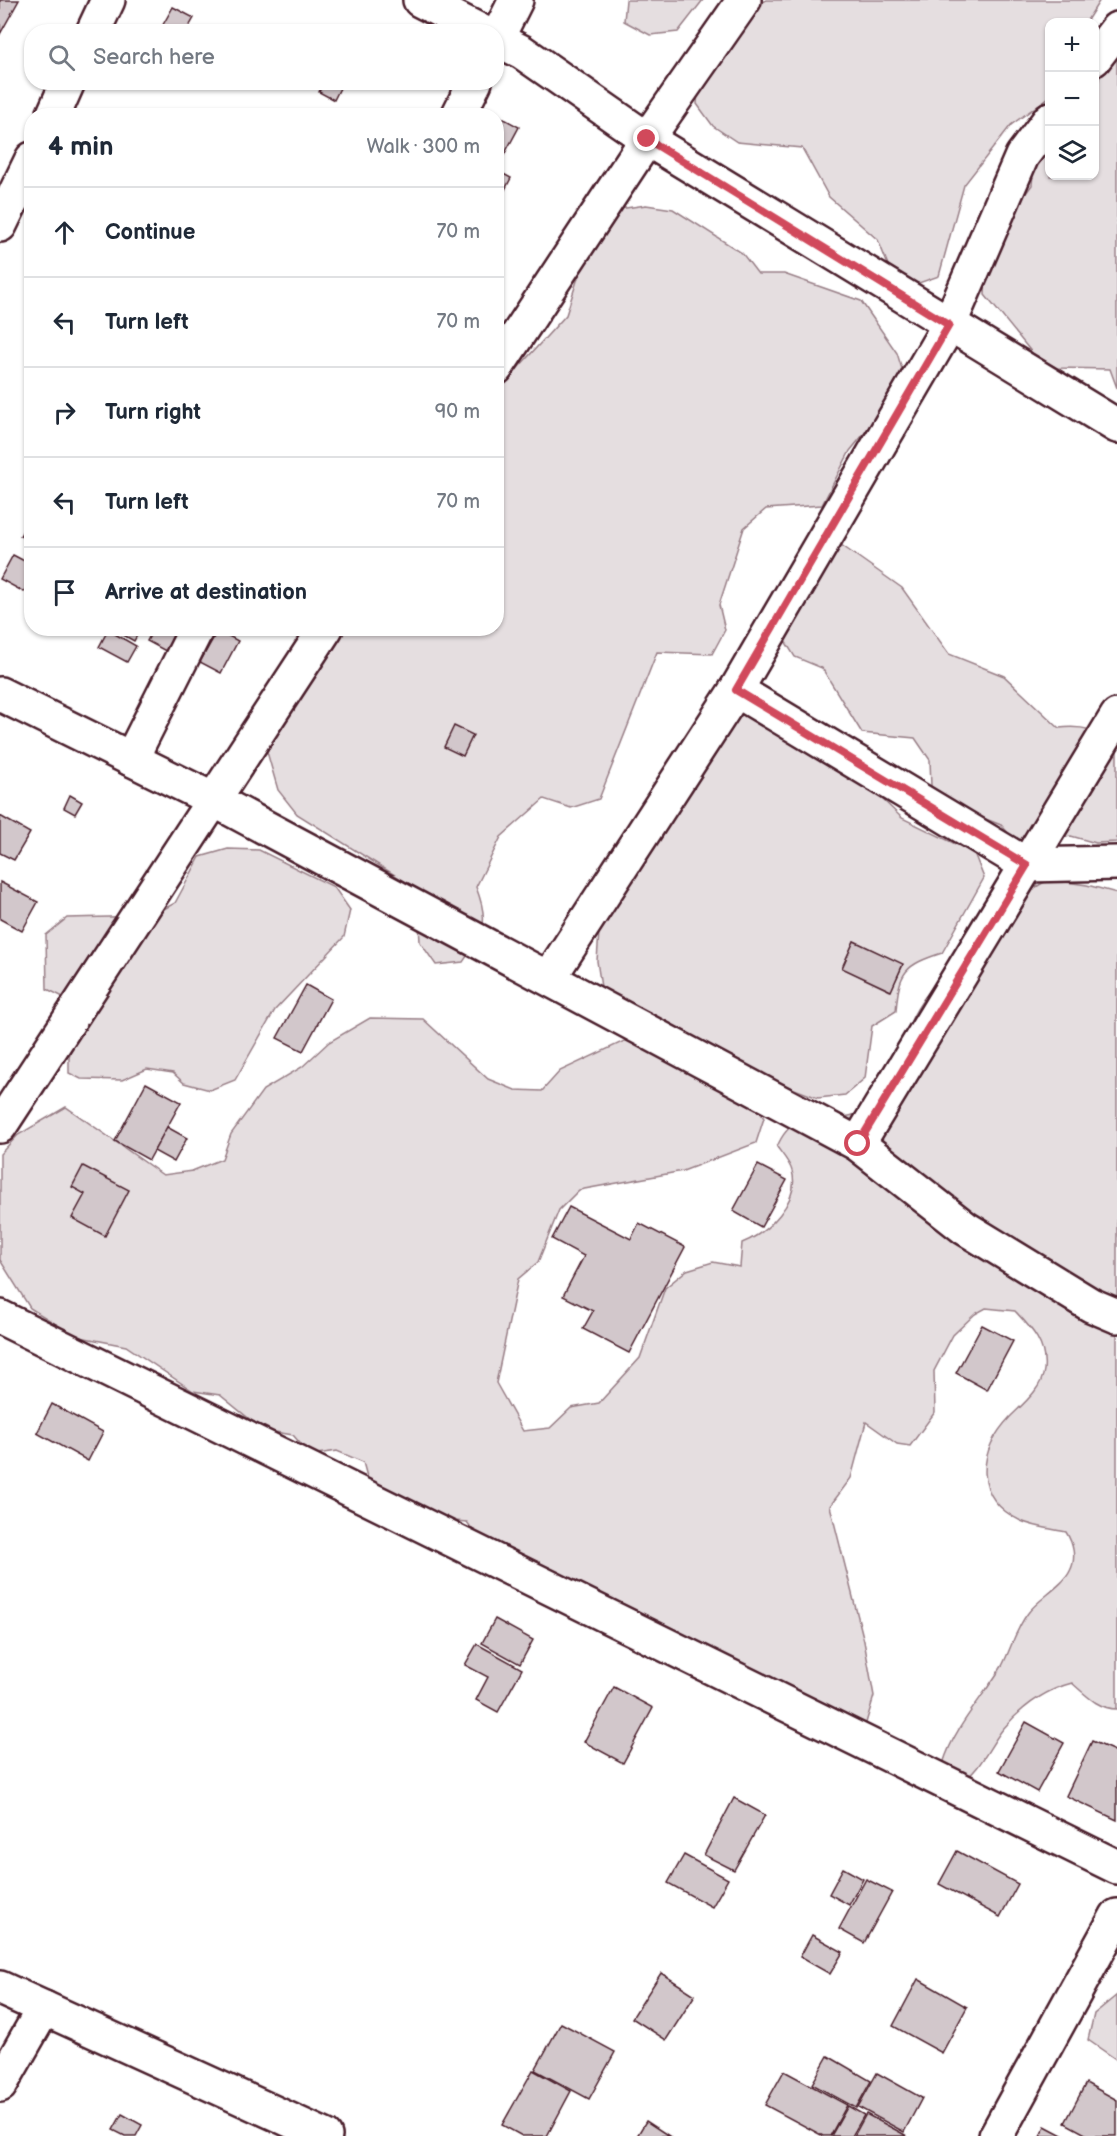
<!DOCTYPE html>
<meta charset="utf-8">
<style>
:root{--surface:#fff;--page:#f2f2f3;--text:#1f2937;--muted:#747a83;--line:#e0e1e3}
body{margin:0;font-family:"Balsamiq Sans",sans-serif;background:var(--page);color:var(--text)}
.controls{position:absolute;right:18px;top:18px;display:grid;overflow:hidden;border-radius:12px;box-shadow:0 2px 4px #0004}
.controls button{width:54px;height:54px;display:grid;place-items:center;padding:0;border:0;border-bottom:2px solid var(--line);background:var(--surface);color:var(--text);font:30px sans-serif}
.stop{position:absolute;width:18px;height:18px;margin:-14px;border:4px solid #d1495b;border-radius:50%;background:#fff}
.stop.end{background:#d1495b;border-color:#fff;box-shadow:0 2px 6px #0008}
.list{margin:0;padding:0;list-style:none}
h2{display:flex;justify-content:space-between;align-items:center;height:78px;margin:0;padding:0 24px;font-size:26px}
h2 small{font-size:20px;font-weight:400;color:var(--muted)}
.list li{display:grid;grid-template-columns:39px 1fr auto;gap:18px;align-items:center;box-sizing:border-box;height:90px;padding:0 24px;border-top:2px solid var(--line)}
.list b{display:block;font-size:22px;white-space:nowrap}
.list em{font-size:20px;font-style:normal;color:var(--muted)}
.icon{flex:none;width:33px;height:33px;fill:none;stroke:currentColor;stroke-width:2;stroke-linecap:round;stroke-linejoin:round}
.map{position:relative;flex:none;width:1117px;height:2136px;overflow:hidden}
.search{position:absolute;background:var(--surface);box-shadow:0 2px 4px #0004;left:24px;top:24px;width:480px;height:66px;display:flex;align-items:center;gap:15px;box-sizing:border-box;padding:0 21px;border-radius:24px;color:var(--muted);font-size:22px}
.panel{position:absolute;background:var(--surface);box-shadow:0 2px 4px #0004;left:24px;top:108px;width:480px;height:528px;border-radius:24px}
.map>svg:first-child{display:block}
</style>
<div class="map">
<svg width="1117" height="2136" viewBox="0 0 1117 2136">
<rect width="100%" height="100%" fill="#fff"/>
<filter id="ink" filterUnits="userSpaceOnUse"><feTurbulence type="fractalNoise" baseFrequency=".0167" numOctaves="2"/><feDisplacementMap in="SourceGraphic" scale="12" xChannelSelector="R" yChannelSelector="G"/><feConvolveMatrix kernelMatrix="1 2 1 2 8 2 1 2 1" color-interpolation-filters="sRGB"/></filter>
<g filter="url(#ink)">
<g fill="#e5dee0" stroke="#987e86" stroke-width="1.5" fill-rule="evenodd">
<polygon points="626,0 703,0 678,32 650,35 624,21"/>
<polygon points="766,0 1100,0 1086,22 1050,22 1049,97 1011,125 964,185 939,276 913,285 890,270 878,240 829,197 802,148 737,142 713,126 697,104 699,77 742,12"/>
<polygon points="1117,51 1117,388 1110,369 1057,368 1033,354 985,295 988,216 1015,208 1032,185 1037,132 1049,131 1050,176 1094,176 1095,95 1104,59"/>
<path d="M646,205L673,209L742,253L758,274H784L861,301L897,353L906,382L850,451L822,505L766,509L744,528L719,605L725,630L712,654L657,652L599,799L571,808L544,799L501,837L476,887C490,923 484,931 463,962L436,965L420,942L417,889L297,814L278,790L263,738L345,629L496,628L497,391L566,315L599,212Z"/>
<path d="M834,540L902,588L949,654L1004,676L1059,728C1084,725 1097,730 1117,745V842L1096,843L1071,836L1020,846L1001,825L952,806L931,786L930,760L915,738L862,733L822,668L795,657L780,633Z"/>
<path d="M751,712L884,767L882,799L902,818L974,853L984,878L942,953C905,965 899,971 896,1011L872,1026L865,1078L845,1095L818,1098L739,1068L667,1031L644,1010L615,1006L601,987L597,961L601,902L723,713ZM854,941L903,965L890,991L842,968Z"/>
<polygon points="228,849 259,850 334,887 350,910 344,937 275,1010 235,1080 210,1090 184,1083 173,1073 147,1069 122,1080 81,1079 69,1073 69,1058 81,1001 71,1001 47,989 46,935 67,918 151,916 175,903 200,857"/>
<path d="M1058,881L1087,885L1117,893V1709C1098,1709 1086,1695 1072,1683C1045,1690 1021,1708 1003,1729C988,1748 981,1770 960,1783L943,1764C954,1727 982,1699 1002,1666C1011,1649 1016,1628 1028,1613C1038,1599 1063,1586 1070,1571C1077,1558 1073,1543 1066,1532C1052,1529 1034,1527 1021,1521C973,1498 977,1452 1010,1417C1023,1404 1042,1389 1044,1370C1047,1344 1031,1328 1015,1311L986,1308L975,1314L953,1335L934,1371L935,1412L910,1446L897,1444L866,1422L851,1478L830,1506L864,1641L874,1696L866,1723L813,1730L618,1631L566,1615L500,1567L467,1522L416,1518L370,1488L363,1462L337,1451L310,1455L293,1435L263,1430L220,1395L193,1391L126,1346L75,1336L30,1308L0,1260V1154L18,1135L66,1107L163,1175L192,1171L222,1159L231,1134L263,1090L302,1067L329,1042L370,1018L423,1019L488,1079L515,1090L542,1091L560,1071L637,1035L748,1094L764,1118L756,1143L683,1171L579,1190L559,1210L538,1262L518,1279L496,1383L523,1431L550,1428L571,1408L599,1403L640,1358L665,1288L687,1270L713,1262L740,1267L742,1243C767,1233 801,1201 792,1171C790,1163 782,1154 777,1147C798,1095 842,1136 872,1103C879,1096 890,1088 894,1080C903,1063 902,1040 910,1023C925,985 1005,904 1041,884C1046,881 1052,882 1058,881Z"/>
<polygon points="1117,1995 1117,2060 1088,2040 1094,2014"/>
</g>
<g fill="#d2c7cb" stroke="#4a1f2b" stroke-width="1.5">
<polygon points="0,0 19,0 0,34"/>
<polygon points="173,7 194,18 186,32 160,30"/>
<polygon points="324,82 343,82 334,100 319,92"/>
<polygon points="217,107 234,116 212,116"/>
<polygon points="495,114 519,127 504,155 496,151"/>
<polygon points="496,170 511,178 499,201 496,199"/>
<polygon points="32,514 32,542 20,536"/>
<polygon points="13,555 32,565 32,578 24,592 0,579"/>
<polygon points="111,628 141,628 134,641"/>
<polygon points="154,628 173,628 186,635 175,656 147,641"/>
<polygon points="108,630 136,646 127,662 99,647"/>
<polygon points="218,630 238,641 221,673 200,662"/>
<polygon points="454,726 473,735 463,756 444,747"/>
<polygon points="70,795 82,802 75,814 64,808"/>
<polygon points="0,816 30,833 14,860 0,853"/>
<polygon points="0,882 38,902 22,931 0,919"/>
<polygon points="854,941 903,964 891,991 842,968"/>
<polygon points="306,985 331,999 303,1051 277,1038"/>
<polygon points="146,1083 181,1102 149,1160 115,1141"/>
<polygon points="167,1127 187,1138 174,1162 154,1151"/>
<polygon points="758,1165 787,1180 761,1227 733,1211"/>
<polygon points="83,1166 129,1190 105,1236 72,1218 85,1194 72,1187"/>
<polygon points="569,1207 631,1239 639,1223 685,1247 629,1353 583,1329 593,1311 563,1296 584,1256 552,1239"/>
<polygon points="982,1325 1013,1341 987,1390 956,1373"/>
<polygon points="52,1404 103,1432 88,1461 37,1433"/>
<polygon points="495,1619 533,1640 520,1664 482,1643"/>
<polygon points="477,1644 522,1669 498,1712 476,1700 488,1677 465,1665"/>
<polygon points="614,1687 653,1708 623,1763 584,1742"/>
<polygon points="1026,1722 1064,1743 1037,1792 999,1771"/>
<polygon points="1092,1741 1117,1752 1117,1820 1066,1796"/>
<polygon points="734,1798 765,1815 734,1870 704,1855"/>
<polygon points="957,1851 1018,1884 1000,1917 939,1884"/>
<polygon points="684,1855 728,1879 712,1907 668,1883"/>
<polygon points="843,1868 863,1879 849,1905 829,1894"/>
<polygon points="866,1879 892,1892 864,1943 839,1929"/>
<polygon points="812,1935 843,1952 830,1974 800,1957"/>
<polygon points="661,1973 695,1995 666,2040 632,2018"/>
<polygon points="918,1979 967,2007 942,2053 893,2026"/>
<polygon points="561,2023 615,2052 589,2099 535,2070"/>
<polygon points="828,2056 871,2081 856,2108 812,2084"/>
<polygon points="533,2070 571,2091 547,2136 522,2136 502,2125"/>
<polygon points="784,2071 847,2105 830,2136 823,2136 765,2105"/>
<polygon points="877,2073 922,2098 904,2132 858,2107"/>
<polygon points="1086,2083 1117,2100 1117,2136 1089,2136 1065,2123"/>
<polygon points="848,2106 864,2115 852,2136 831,2136"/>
<polygon points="122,2114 142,2125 136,2136 125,2136 113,2130"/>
<polygon points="866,2114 907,2136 854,2136"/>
<polygon points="646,2121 669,2136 637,2136"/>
<polygon points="1045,2126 1064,2136 1040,2136"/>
</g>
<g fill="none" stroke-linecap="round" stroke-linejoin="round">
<g stroke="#4a1f2b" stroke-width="38">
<g id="minor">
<polyline points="420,0 482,32"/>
<polyline points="93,32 108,0"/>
<polyline points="496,39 522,52 647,139 1117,426"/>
<polyline points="496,40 516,0"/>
<polyline points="1094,59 1117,29"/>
<polyline points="53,116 68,82"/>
<polyline points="458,116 475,82"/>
<polyline points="0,225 32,159"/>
<polyline points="496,368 647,139 744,0"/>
<polyline points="736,690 1027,865 1117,863"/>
<polyline points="0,694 214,800 858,1144 965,1228 1091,1305 1117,1316"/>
<polyline points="131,759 197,628"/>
<polyline points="549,978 736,690 949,325 1022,156 1050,119"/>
<polyline points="0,1126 326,628"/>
<polyline points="858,1144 1117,716"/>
<polyline points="0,1317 1117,1867"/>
<polyline points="0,1988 325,2136"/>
<polyline points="0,2085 44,2008"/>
<polyline points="996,2136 1117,1916"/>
</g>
</g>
<use href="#minor" stroke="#fff" stroke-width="33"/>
</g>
</g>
<g fill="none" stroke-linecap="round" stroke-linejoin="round" filter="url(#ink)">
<polyline stroke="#d1495b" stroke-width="8" points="647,139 949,325 736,690 1027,865 858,1144"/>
</g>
</svg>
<div class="controls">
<button>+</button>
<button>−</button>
<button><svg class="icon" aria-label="layers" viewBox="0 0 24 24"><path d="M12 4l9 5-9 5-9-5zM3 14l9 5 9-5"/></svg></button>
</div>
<div class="stop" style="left:858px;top:1144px"></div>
<div class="stop end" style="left:647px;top:139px"></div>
<div class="search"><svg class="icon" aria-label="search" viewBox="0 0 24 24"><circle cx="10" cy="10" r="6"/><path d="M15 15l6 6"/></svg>Search here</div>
<section class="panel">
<h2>4 min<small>Walk · 300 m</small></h2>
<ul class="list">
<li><svg class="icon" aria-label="ahead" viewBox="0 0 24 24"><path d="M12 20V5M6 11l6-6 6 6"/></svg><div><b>Continue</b></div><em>70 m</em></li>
<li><svg class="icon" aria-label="left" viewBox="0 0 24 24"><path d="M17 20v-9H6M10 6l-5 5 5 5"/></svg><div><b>Turn left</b></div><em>70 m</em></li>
<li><svg class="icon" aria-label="right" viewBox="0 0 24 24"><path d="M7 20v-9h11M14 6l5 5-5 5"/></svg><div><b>Turn right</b></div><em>90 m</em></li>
<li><svg class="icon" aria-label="left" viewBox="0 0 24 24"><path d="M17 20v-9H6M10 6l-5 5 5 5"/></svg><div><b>Turn left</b></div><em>70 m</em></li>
<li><svg class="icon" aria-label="arrive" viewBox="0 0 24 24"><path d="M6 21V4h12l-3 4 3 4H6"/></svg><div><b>Arrive at destination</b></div></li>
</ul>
</section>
</div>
